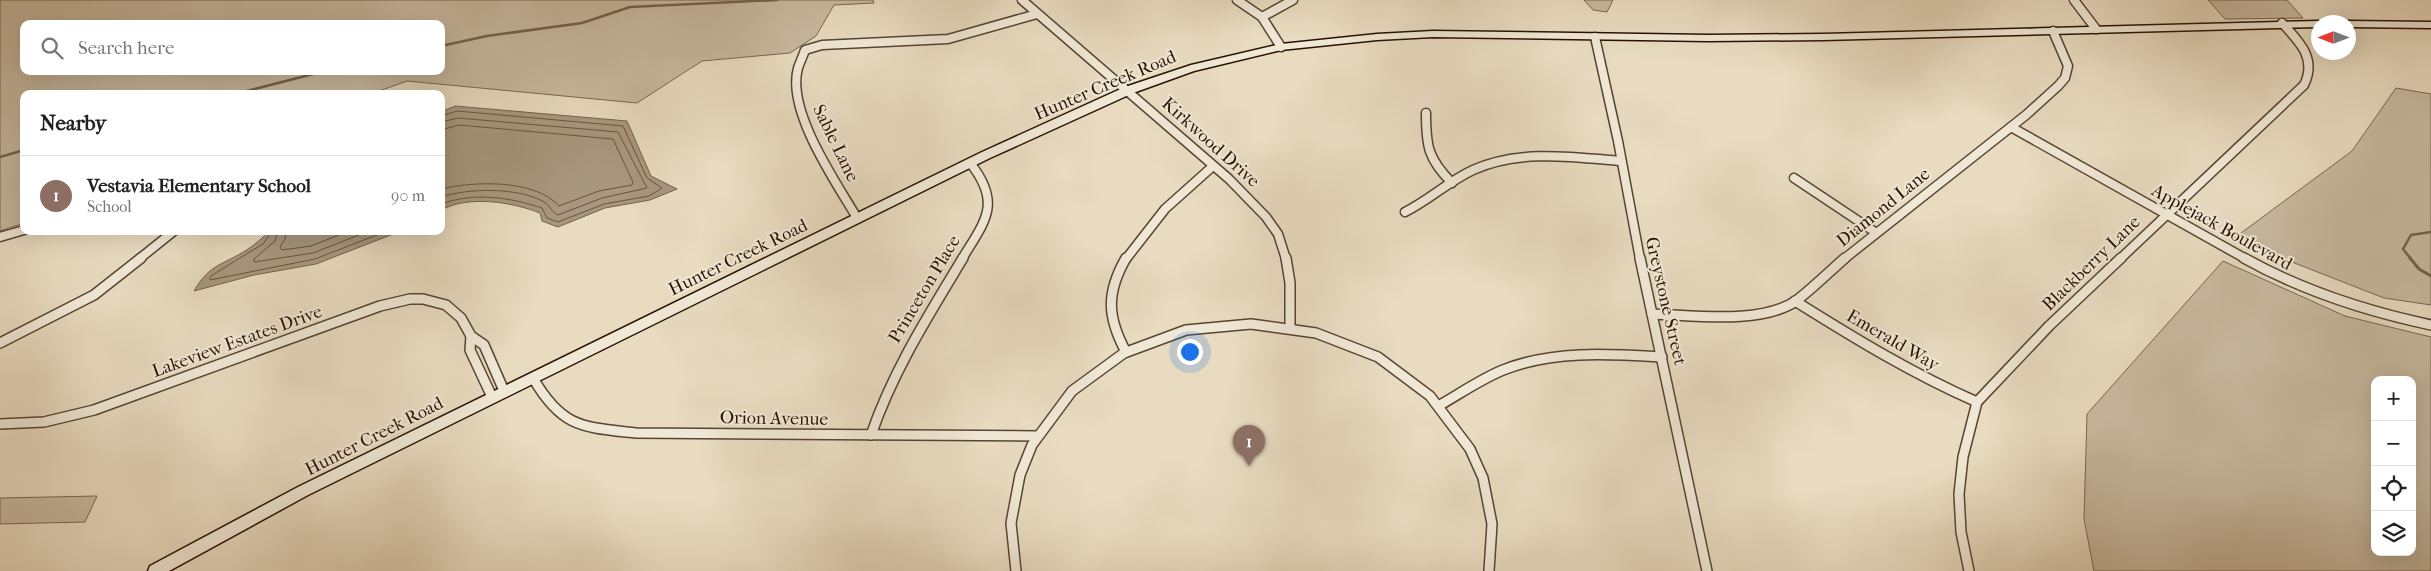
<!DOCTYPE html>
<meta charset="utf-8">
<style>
:root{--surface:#fff;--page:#f2f2f2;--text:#222;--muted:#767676;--line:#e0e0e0;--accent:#8f2418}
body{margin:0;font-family:"IM FELL French Canon",serif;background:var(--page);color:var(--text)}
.controls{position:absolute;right:15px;bottom:15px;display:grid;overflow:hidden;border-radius:10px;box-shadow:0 5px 20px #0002}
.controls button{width:45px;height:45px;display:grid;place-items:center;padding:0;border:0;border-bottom:1px solid var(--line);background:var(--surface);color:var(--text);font:25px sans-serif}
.compass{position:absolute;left:2311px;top:15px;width:45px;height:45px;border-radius:50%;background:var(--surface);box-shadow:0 5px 20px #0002;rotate:270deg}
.you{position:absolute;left:1189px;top:351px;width:18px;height:18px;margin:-12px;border:4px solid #fff;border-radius:50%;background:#1a73e8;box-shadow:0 0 0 8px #1a73e833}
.badge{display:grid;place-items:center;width:32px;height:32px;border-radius:50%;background:var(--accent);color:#fff;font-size:16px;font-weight:700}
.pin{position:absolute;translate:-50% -41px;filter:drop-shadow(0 1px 2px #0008)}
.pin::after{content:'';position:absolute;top:26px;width:18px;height:15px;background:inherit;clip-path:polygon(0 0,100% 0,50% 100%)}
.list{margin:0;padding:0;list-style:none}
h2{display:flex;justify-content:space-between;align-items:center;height:65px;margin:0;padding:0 20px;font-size:21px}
h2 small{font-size:16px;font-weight:400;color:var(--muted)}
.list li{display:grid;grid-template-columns:32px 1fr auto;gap:15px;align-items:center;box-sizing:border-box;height:80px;padding:0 20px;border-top:1px solid var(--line)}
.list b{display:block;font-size:19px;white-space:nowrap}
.list p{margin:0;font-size:16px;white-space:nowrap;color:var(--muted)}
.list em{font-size:16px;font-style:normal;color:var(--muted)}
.icon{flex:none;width:28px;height:28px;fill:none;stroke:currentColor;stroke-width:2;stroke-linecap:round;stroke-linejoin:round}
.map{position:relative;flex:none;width:2431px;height:571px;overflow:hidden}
.search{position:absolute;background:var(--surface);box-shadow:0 5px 20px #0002;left:20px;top:20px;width:425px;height:55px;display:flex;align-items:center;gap:12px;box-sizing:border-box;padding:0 18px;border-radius:10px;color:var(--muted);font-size:19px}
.panel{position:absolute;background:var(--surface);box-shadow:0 5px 20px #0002;left:20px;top:90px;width:425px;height:145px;border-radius:10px}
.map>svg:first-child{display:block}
</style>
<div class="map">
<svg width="2431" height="571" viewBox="0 0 2431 571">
<rect width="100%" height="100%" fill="#e8dbc0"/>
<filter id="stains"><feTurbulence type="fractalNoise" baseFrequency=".004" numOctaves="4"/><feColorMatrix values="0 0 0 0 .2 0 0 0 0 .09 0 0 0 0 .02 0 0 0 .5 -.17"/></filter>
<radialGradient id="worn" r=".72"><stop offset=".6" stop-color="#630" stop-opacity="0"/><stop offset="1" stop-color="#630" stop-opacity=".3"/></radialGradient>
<g fill="#c7b9a0" stroke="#786650" fill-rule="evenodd">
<path d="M0,0H873L874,3L834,5L816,36L790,53L702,61L637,103L407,81L371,94H24V223L0,231ZM24,24H441V71H24Z"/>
<polygon points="1584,0 1613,0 1607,12 1593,10"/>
<polygon points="2208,0 2287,0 2303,18 2225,19"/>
<polygon points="2396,88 2431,94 2431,305 2384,298 2233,239 2352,151"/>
<path d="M2223,261L2345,316L2431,337V571H2094L2084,519L2087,414ZM2375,380H2412V552H2375Z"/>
<polygon points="97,496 85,522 0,524 0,498"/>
</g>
<g fill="#a7977f" stroke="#74624d">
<path d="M455,106L627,121L651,176L677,189L650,200L605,208L558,227L542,221L540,213C512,202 469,195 441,210V112Z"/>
<path d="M270,231H401L316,264L254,275L194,291C210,263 224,265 248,249C256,244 263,237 270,231Z"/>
</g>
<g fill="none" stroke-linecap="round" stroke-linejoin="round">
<g stroke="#685440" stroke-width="1">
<path d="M441,116L457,111L623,126L647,178L662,188L649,196L604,204L558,222L547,218L542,208C509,197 474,192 441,204"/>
<path d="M441,122L458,118L618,132L647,188L602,198L558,215C551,212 550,205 544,202C519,187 467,188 441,197"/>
<path d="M441,130L459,125L613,139L633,182L632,185L599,191L559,206C535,179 474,181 441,189"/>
<polyline points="272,231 263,244 217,272 210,277 210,280 315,259 387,231"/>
<polyline points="278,231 275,241 254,259 254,262 313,253 369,231"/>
<polyline points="286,231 285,239 280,247 282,250 311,246 349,231"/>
</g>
<g stroke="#74624d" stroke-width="2.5">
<polyline points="441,46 487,36 582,23 630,7 777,0"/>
<polyline points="235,94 325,71"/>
<polyline points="0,157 24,150"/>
<polyline points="2411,259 2403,249 2411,235 2431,232"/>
</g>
<polyline stroke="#74624d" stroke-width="3" points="2410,258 2419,269 2431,276"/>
<g stroke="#584431" stroke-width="11">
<g id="street-far1">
<polyline points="1022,0 1229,179 1266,217 1278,234 1286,259"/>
<polyline points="1237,0 1262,17 1281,47"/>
<polyline points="2074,0 2096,29"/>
<polyline points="1262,17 1293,0"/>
<polyline points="1595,37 1618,141 1640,259"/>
<path d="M1426,113C1426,146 1428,159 1452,183"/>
<polyline points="2011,127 2246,259"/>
<polyline points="1794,178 1875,232"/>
<path d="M1405,212C1429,200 1449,181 1473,170C1519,149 1572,157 1620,161"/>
<path d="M857,218C836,182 786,111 798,68C800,62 803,56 805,50L822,45L948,39L1037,14"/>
<polyline points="0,237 24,230"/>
<polyline points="139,259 174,231"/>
<path d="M962,259C985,221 1002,204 971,164"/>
<polyline points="1126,259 1165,209 1213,166"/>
<polyline points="1844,259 2026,115 2058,86 2065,78 2068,66 2053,31"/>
<path d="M2120,259L2304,85C2317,59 2300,42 2282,23"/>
</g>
</g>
<g stroke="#584431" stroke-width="12">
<g id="street">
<polyline points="1286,258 1290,283 1290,326"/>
<polyline points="1640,258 1707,571"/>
<path d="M2244,258C2303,291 2365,311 2431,325"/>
<path d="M1795,301C1854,338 1913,374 1977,402"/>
<path d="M1652,314C1693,315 1760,325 1796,301C1813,288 1829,272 1845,258"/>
<polyline points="471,336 470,350 492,397"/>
<polyline points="0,343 94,295 141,258"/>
<path d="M1126,352C1107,317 1106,293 1126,258"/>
<path d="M533,378C562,428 582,427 636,433L1036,436"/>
<path d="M1440,405C1461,393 1481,379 1503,370C1553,350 1610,354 1662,357"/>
<polyline points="0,424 44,422 94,410 380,306 410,299 423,299 446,305 461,318 471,336 484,345 504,391"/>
<path d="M871,435C893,371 928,316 963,258"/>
<polyline points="1016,571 1011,523 1020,475 1032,445 1072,391 1124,353 1186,330 1251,324 1316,333 1378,357 1430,396 1470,449 1483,478 1492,524 1489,571"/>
<polyline points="1969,571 1961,532 1959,494 1963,457 1977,402 2049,326 2121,258"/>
</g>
</g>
<g stroke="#281201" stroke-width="3">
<g id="secondary">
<polygon points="2318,21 2322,22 2318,22 2318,27 1823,40 1708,41 1433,37 1377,40 1281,50 1194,71 1133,93 990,158 308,495 169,571 148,571 150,566 298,487 982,152 1125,87 1191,65 1281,44 1377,34 1433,31 1708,35 1823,34"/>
<polygon points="2348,21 2431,22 2431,28 2348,27 2348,22 2344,22"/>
</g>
</g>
<use href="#street-far1" stroke="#f0e8d6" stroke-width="8"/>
<use href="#street" stroke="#f0e8d6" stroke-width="9"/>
<use href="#secondary" fill="#f0e8d6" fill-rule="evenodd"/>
</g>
<g text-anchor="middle" stroke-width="4" stroke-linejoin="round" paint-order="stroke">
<g font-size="18" fill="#281201" stroke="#f0e8d6">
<text transform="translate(1105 85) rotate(-23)" y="6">Hunter Creek Road</text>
<text transform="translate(1211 142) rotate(42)" y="6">Kirkwood Drive</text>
<text transform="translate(836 143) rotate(64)" y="6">Sable Lane</text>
<text transform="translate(1883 207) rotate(-39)" y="6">Diamond Lane</text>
<text transform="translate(2222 227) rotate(29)" y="6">Applejack Boulevard</text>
<text transform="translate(738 257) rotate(-26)" y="6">Hunter Creek Road</text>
<text transform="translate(2091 263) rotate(-44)" y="6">Blackberry Lane</text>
<text transform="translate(924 289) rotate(-59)" y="6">Princeton Place</text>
<text transform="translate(1666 301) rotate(77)" y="6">Greystone Street</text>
<text transform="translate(1893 340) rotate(30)" y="6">Emerald Way</text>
<text transform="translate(237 341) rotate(-20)" y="6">Lakeview Estates Drive</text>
<text transform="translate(774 418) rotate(1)" y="6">Orion Avenue</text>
<text transform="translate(374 436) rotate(-27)" y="6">Hunter Creek Road</text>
</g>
</g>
<rect width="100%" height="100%" filter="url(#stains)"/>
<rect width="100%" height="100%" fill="url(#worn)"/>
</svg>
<div class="controls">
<button>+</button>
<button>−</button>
<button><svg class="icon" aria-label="locate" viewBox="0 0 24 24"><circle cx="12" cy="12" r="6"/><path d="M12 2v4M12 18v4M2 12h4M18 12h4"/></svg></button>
<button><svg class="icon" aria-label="layers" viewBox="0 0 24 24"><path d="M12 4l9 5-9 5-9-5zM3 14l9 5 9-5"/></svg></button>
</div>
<svg class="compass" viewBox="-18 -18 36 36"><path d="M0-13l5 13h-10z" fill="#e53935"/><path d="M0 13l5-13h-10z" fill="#767676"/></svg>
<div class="you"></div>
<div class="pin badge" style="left:1249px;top:466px;background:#8d6e63">1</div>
<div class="search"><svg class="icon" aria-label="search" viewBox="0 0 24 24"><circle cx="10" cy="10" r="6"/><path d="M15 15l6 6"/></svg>Search here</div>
<section class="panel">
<h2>Nearby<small></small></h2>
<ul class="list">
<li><span class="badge" style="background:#8d6e63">1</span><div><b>Vestavia Elementary School</b><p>School</p></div><em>90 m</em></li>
</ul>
</section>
</div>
